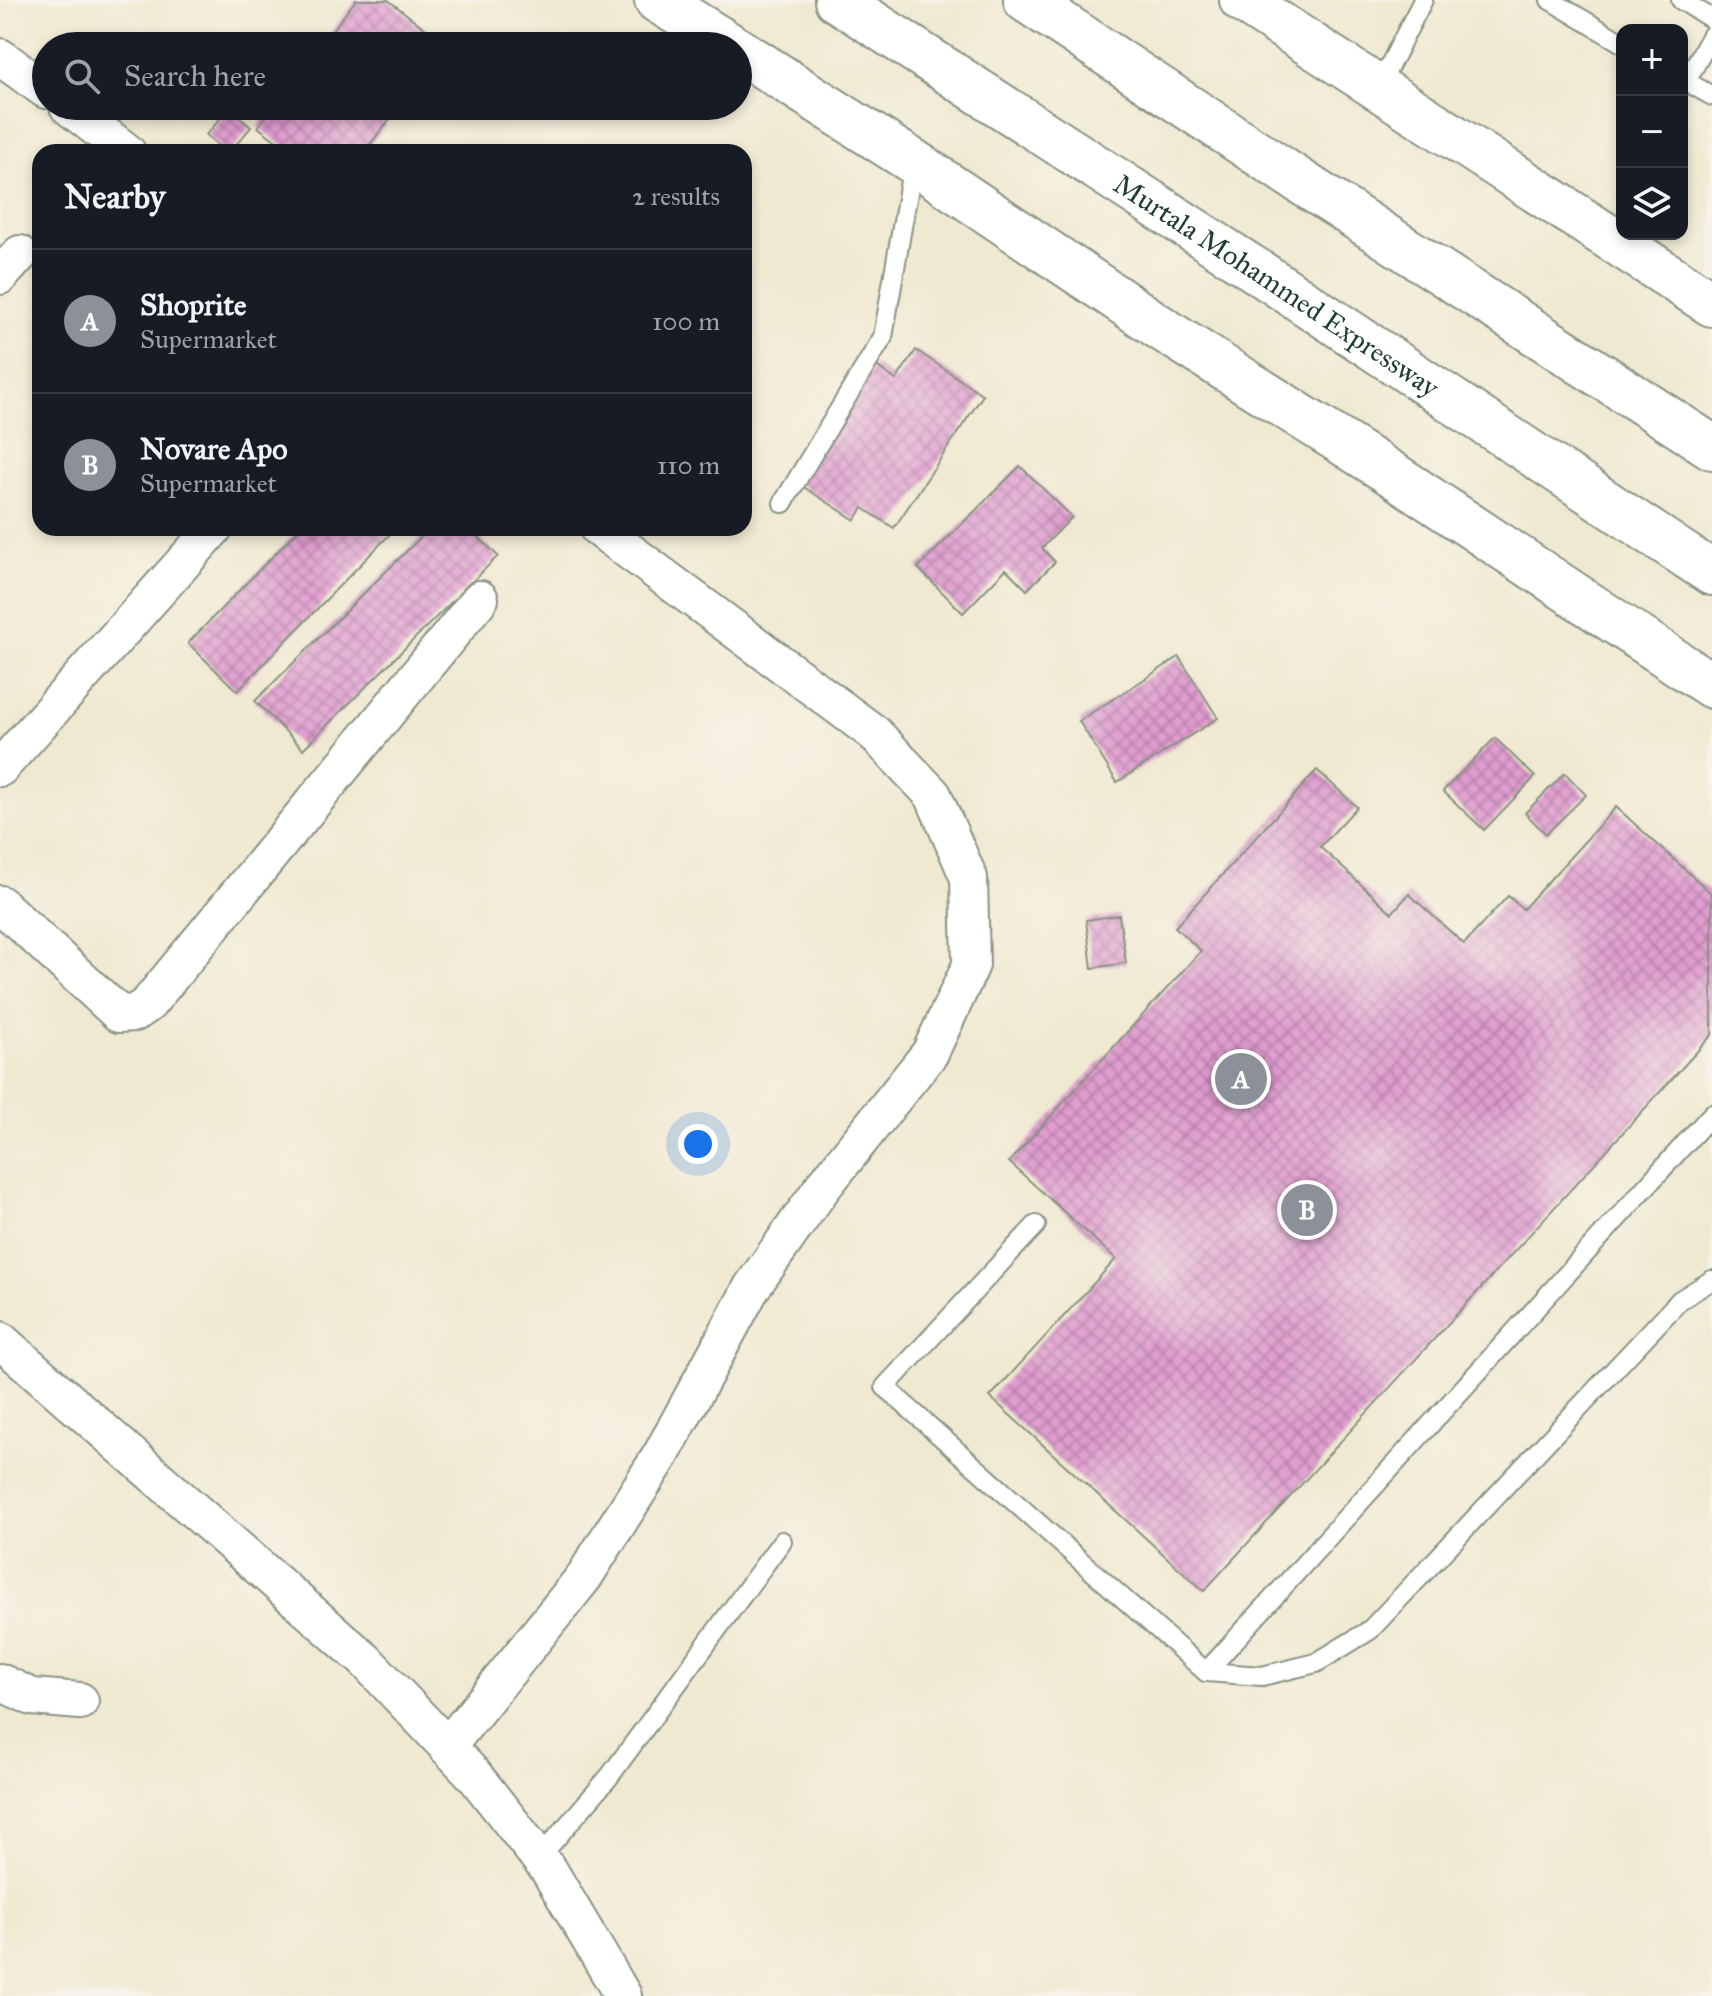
<!DOCTYPE html>
<meta charset="utf-8">
<style>
:root{--surface:#171b24;--page:#242831;--text:#f1f3f6;--muted:#9ea1a6;--line:#363941;--accent:#8c9099}
body{margin:0;font-family:"IM FELL Great Primer",serif;background:var(--page);color:var(--text)}
.controls{position:absolute;right:24px;top:24px;display:grid;overflow:hidden;border-radius:16px;box-shadow:0 4px 12px #0003}
.controls button{width:72px;height:72px;display:grid;place-items:center;padding:0;border:0;border-bottom:2px solid var(--line);background:var(--surface);color:var(--text);font:40px sans-serif}
.you{position:absolute;left:698px;top:1144px;width:28px;height:28px;margin:-20px;border:6px solid #fff;border-radius:50%;background:#1a73e8;box-shadow:0 0 0 12px #1a73e833}
.badge{display:grid;place-items:center;width:52px;height:52px;border-radius:50%;background:var(--accent);color:#fff;font-size:26px;font-weight:700}
.pin{position:absolute;translate:-50% -50%;border:4px solid #fff;box-shadow:0 2px 8px #0006}
.list{margin:0;padding:0;list-style:none}
h2{display:flex;justify-content:space-between;align-items:center;height:104px;margin:0;padding:0 32px;font-size:34px}
h2 small{font-size:26px;font-weight:400;color:var(--muted)}
.list li{display:grid;grid-template-columns:52px 1fr auto;gap:24px;align-items:center;box-sizing:border-box;height:144px;padding:0 32px;border-top:2px solid var(--line)}
.list b{display:block;font-size:30px;white-space:nowrap}
.list p{margin:0;font-size:26px;white-space:nowrap;color:var(--muted)}
.list em{font-size:26px;font-style:normal;color:var(--muted)}
.icon{flex:none;width:44px;height:44px;fill:none;stroke:currentColor;stroke-width:2;stroke-linecap:round;stroke-linejoin:round}
.map{position:relative;flex:none;width:1712px;height:1996px;overflow:hidden}
.search{position:absolute;background:var(--surface);box-shadow:0 4px 12px #0003;left:32px;top:32px;width:720px;height:88px;display:flex;align-items:center;gap:20px;box-sizing:border-box;padding:0 28px;border-radius:44px;color:var(--muted);font-size:30px}
.panel{position:absolute;background:var(--surface);box-shadow:0 4px 12px #0003;left:32px;top:144px;width:720px;height:392px;border-radius:24px}
.map>svg:first-child{display:block}
</style>
<div class="map">
<svg width="1712" height="1996" viewBox="0 0 1712 1996">
<defs>
<pattern id="building-cross-hatch" width="8" height="8" patternUnits="userSpaceOnUse" patternTransform="scale(2)"><rect width="8" height="8" fill="#e19dd0"/><path d="M0 0l8 8M0 8l8-8" fill="none" stroke="#b681aa"/></pattern>
</defs>
<rect width="100%" height="100%" fill="#f7f3e8"/>
<filter id="ink" filterUnits="userSpaceOnUse"><feTurbulence type="fractalNoise" baseFrequency=".0125" numOctaves="2"/><feDisplacementMap in="SourceGraphic" scale="16" xChannelSelector="R" yChannelSelector="G"/><feConvolveMatrix kernelMatrix="1 2 1 2 8 2 1 2 1" color-interpolation-filters="sRGB"/></filter>
<filter id="wash" filterUnits="userSpaceOnUse"><feTurbulence type="fractalNoise" baseFrequency=".006" numOctaves="4" result="noise"/><feDisplacementMap in="SourceGraphic" scale="32" xChannelSelector="R" yChannelSelector="G"/><feGaussianBlur stdDeviation="1.8" result="paint"/><feColorMatrix in="noise" values="0 0 0 0 0 0 0 0 0 0 0 0 0 0 0 0 0 1.4 0 .05"/><feComposite in="paint" operator="in"/></filter>
<g filter="url(#wash)">
<rect width="100%" height="100%" fill="#f0e9d1"/>
<g id="blocks">
<g fill="url(#building-cross-hatch)">
<polygon points="356,0 388,0 448,46 320,46"/>
<polygon points="274,106 400,106 364,152 291,152 258,127"/>
<polygon points="229,108 251,127 230,152 226,152 206,135"/>
<polygon points="916,350 983,395 894,528 863,508 855,520 796,482 875,365 896,380"/>
<polygon points="1020,466 1072,517 1042,548 1055,562 1027,590 1006,569 963,613 918,568"/>
<polygon points="300,528 396,528 237,691 188,643"/>
<polygon points="430,528 469,528 498,556 303,749 255,701"/>
<polygon points="1179,657 1218,718 1117,782 1079,721"/>
<polygon points="1495,738 1535,777 1484,830 1443,791"/>
<polygon points="1317,770 1357,807 1320,847 1392,913 1409,894 1464,944 1508,896 1523,909 1616,807 1712,894 1712,1035 1204,1591 990,1397 1116,1259 1009,1162 1201,951 1175,927"/>
<polygon points="1565,773 1586,795 1546,834 1525,813"/>
<polygon points="1119,915 1126,963 1092,968 1086,920"/>
</g>
</g>
</g>
<g filter="url(#ink)">
<use href="#blocks" fill-opacity="0" stroke="#889382" stroke-width="2"/>
<g fill="none" stroke-linecap="round" stroke-linejoin="round">
<g stroke="#889382" stroke-width="22">
<g id="lane">
<polyline points="1550,0 1622,43"/>
<polyline points="1681,0 1712,19"/>
<polyline points="1682,79 1712,96"/>
<polyline points="1686,81 1712,35"/>
<polyline points="1378,88 1423,0"/>
<polyline points="783,503 883,337 913,164"/>
<polyline points="1036,1225 885,1387 1206,1672 1262,1676 1316,1663 1370,1630 1680,1300 1712,1280"/>
<polyline points="1206,1672 1712,1114"/>
<polyline points="539,1858 609,1777 782,1541"/>
</g>
</g>
<g stroke="#889382" stroke-width="40">
<g id="street">
<polyline points="0,57 46,90"/>
<polyline points="68,106 127,152"/>
<polyline points="0,276 20,254"/>
<polyline points="0,768 214,528"/>
<polyline points="0,904 119,1014 135,1013 148,1004 480,599"/>
<polyline points="0,1340 366,1661 474,1775 550,1872 623,1996"/>
<polyline points="0,1682 32,1697 80,1701"/>
<polyline points="447,1747 584,1577 661,1455 752,1287 822,1188 930,1053 971,965 969,878 933,795 874,733 598,528"/>
</g>
</g>
<g stroke="#889382" stroke-width="48">
<g id="primary">
<polyline points="657,0 731,46"/>
<polyline points="1242,0 1712,304"/>
<polyline points="738,50 914,162 1164,330 1389,472 1712,686"/>
</g>
</g>
<g stroke="#889382" stroke-width="48">
<g id="highway">
<path id="s1" d="M837,0L1260,273L1712,573"/>
<polyline points="1026,0 1295,178 1712,447"/>
</g>
</g>
<use href="#lane" stroke="#fff" stroke-width="18"/>
<use href="#street" stroke="#fff" stroke-width="36"/>
<use href="#primary" stroke="#fff" stroke-width="44"/>
<use href="#highway" stroke="#fff" stroke-width="44"/>
</g>
</g>
<g text-anchor="middle" stroke-width="8" stroke-linejoin="round" paint-order="stroke">
<g font-size="28" fill="#1f3d34" stroke="#f7f3e8">
<text dy="10" stroke="none"><textPath href="#s1" startOffset="524">Murtala Mohammed Expressway</textPath></text>
</g>
</g>
</svg>
<div class="controls">
<button>+</button>
<button>−</button>
<button><svg class="icon" aria-label="layers" viewBox="0 0 24 24"><path d="M12 4l9 5-9 5-9-5zM3 14l9 5 9-5"/></svg></button>
</div>
<div class="you"></div>
<div class="pin badge" style="left:1241px;top:1079px">A</div>
<div class="pin badge" style="left:1307px;top:1210px">B</div>
<div class="search"><svg class="icon" aria-label="search" viewBox="0 0 24 24"><circle cx="10" cy="10" r="6"/><path d="M15 15l6 6"/></svg>Search here</div>
<section class="panel">
<h2>Nearby<small>2 results</small></h2>
<ul class="list">
<li><span class="badge">A</span><div><b>Shoprite</b><p>Supermarket</p></div><em>100 m</em></li>
<li><span class="badge">B</span><div><b>Novare Apo</b><p>Supermarket</p></div><em>110 m</em></li>
</ul>
</section>
</div>
